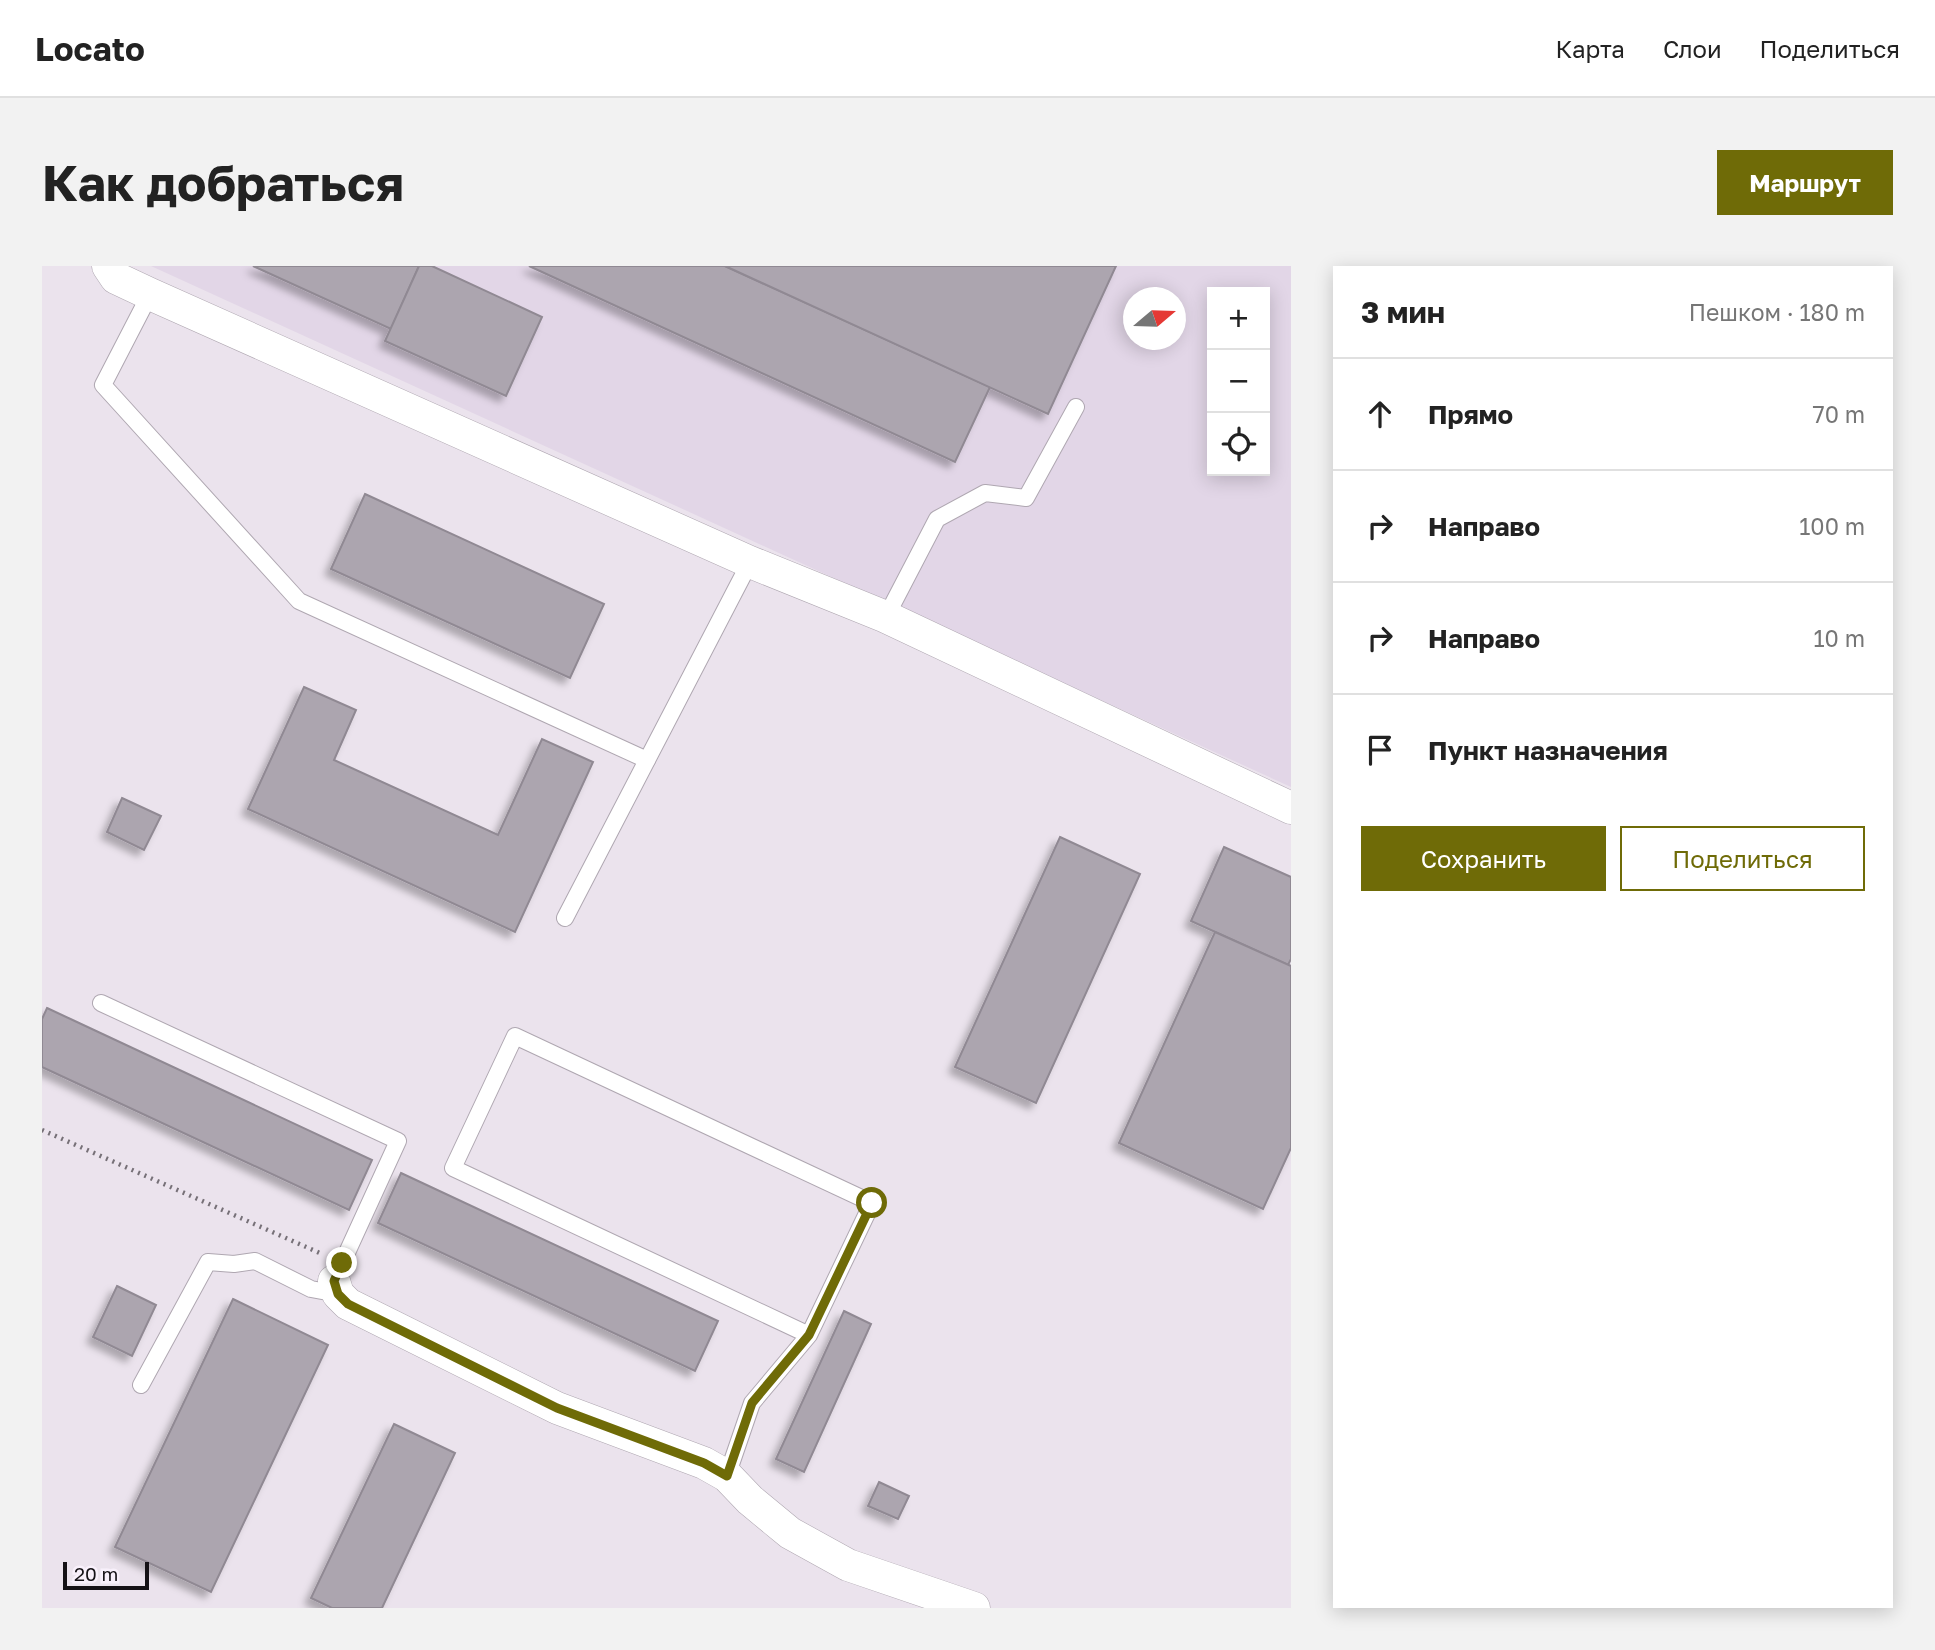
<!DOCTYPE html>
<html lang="ru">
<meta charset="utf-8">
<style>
:root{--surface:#fff;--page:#f2f2f2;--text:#222;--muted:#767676;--line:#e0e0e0;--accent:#6f6b07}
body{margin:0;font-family:"Golos Text",sans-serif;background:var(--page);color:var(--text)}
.controls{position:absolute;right:21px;top:21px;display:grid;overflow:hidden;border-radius:0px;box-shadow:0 4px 18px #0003}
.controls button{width:63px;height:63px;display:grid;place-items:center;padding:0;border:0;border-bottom:2px solid var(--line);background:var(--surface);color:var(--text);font:35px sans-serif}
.compass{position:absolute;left:1081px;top:21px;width:63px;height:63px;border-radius:50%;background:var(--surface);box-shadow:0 4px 18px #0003;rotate:71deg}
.scale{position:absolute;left:21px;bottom:18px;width:86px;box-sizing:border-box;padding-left:7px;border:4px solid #151216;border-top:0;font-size:19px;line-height:24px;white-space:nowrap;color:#151216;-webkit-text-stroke:5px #f8f0fb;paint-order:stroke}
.stop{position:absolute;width:21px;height:21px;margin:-16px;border:5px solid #6f6b07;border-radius:50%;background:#fff}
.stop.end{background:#6f6b07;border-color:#fff;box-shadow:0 2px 7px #0008}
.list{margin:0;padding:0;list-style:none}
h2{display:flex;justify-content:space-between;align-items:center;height:91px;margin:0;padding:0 28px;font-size:30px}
h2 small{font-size:23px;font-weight:400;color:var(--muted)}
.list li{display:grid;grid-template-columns:46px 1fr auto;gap:21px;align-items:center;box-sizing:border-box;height:112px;padding:0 28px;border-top:2px solid var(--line)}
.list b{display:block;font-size:26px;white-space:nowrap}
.list em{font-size:23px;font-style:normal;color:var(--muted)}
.actions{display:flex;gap:14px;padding:21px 28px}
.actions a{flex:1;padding:16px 0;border:2px solid var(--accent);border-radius:0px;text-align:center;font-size:24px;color:var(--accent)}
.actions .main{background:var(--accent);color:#fff}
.icon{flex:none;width:38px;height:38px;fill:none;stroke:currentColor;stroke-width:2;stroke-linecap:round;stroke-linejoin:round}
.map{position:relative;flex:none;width:1249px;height:1342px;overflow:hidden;border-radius:0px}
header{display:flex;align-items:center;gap:42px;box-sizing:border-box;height:98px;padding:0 35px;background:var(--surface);border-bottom:2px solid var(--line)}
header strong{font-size:33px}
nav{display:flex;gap:38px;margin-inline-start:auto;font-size:24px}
.intro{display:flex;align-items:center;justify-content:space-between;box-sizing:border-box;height:168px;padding:0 42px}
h1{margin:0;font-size:49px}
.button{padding:18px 32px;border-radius:0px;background:var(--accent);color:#fff;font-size:24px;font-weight:700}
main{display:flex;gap:42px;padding:0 42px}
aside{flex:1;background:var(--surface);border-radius:0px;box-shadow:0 4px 18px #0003}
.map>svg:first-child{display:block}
</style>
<header>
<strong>Locato</strong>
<nav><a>Карта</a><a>Слои</a><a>Поделиться</a></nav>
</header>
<div class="intro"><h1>Как добраться</h1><a class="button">Маршрут</a></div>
<main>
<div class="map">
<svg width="1249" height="1342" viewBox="0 0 1249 1342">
<defs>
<filter id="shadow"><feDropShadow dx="-6" dy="6" stdDeviation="3.5" flood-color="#0004"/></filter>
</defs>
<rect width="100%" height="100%" fill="#ebe3ed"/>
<path fill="#e2d6e7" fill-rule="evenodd" d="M109,0H1249V521ZM1170,26H1223V205H1170ZM1092,32H1134V74H1092Z"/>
<g fill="#aca5af" stroke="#908993" stroke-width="2" filter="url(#shadow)">
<polygon points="211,0 377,0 349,63"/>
<polygon points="377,0 390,0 500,51 464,130 343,75"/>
<polygon points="487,0 683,0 948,121 913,196"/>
<polygon points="683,0 1074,0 1006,148"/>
<polygon points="323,228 562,338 528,412 289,303"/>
<polygon points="262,421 314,444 292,494 456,569 500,473 551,496 473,666 206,543"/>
<polygon points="80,532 119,550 102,584 65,566"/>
<polygon points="1018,571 1098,608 994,837 913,801"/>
<polygon points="1182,581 1249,611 1249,693 1246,699 1149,655"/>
<polygon points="1173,666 1249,700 1249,882 1221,943 1077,877"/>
<polygon points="5,742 330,894 307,944 0,801 0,753"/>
<polygon points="359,907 676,1055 653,1105 336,957"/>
<polygon points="75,1020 114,1039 90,1090 51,1071"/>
<polygon points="191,1033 286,1079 169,1326 73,1281"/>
<polygon points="802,1045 829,1058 762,1206 734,1193"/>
<polygon points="352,1158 413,1187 340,1342 290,1342 269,1332"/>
<polygon points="837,1216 867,1230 856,1253 826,1240"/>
</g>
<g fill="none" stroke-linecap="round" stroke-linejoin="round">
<g stroke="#afa7b1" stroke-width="18">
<g id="service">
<polyline points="108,28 61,119 257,335 605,494"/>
<polyline points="844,351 895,253 943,227 984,232 1034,141"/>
<polyline points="523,652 708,296"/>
<polyline points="59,737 356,875 292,1015"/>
<polyline points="99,1119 166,996 192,998 213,995 269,1023 296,1028"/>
<polyline points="685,1210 710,1137 767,1069 830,937 473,770 411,902 767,1069"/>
</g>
</g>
<g stroke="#afa7b1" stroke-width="33">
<g id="minor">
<polyline points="66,0 74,12 108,28 708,296 844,351 1249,542"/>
<polyline points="292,1015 296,1028 306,1038 515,1142 662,1197 685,1210 708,1234 748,1267 806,1299 932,1342"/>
</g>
</g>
<polyline stroke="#767077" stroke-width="4.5" stroke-dasharray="2 5" stroke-linecap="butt" points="0,864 280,988"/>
<use href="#service" stroke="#fff" stroke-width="16"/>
<use href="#minor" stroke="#fff" stroke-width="32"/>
</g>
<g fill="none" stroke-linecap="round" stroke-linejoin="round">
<polyline stroke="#6f6b07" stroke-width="9" points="300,997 292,1015 296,1028 306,1038 515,1142 662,1197 685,1210 710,1137 767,1069 830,937"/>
</g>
</svg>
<div class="controls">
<button>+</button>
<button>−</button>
<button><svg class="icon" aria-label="locate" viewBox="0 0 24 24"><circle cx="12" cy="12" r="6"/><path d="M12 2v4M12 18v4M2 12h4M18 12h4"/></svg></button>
</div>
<svg class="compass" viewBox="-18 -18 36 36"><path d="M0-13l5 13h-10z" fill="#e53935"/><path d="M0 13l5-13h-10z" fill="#767676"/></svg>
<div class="scale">20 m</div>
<div class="stop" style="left:830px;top:937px"></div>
<div class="stop end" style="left:300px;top:997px"></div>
</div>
<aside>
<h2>3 мин<small>Пешком · 180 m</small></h2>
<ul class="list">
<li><svg class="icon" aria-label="ahead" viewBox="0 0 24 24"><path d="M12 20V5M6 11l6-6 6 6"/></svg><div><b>Прямо</b></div><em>70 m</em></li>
<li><svg class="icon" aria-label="right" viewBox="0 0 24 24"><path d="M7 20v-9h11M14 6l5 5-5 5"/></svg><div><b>Направо</b></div><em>100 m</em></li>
<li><svg class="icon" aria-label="right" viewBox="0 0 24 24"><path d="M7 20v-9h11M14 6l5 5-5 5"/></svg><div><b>Направо</b></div><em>10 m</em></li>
<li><svg class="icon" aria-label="arrive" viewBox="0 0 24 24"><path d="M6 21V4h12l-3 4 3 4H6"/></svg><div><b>Пункт назначения</b></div></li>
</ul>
<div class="actions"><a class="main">Сохранить</a><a>Поделиться</a></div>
</aside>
</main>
